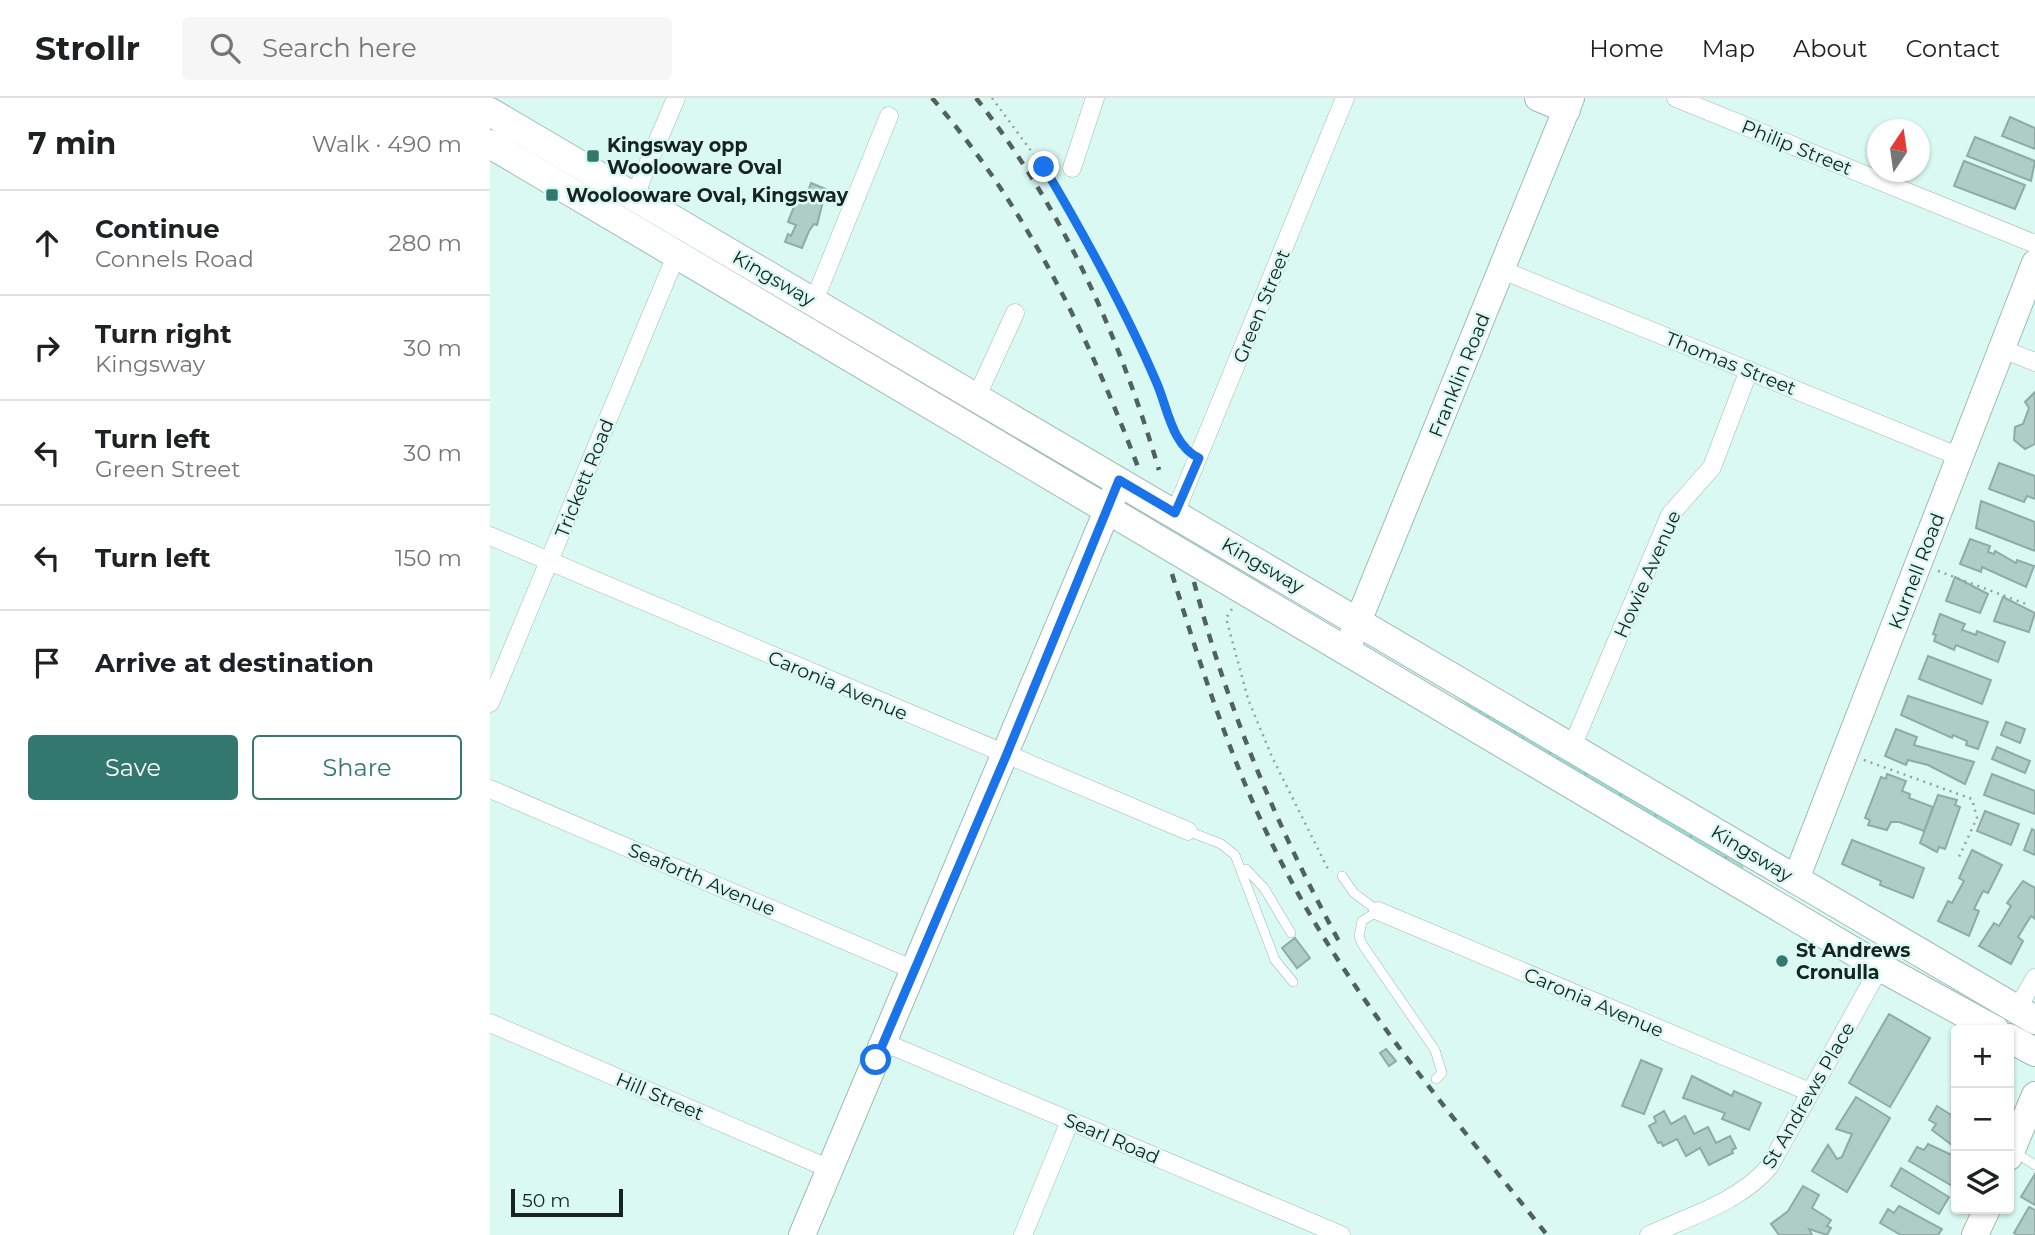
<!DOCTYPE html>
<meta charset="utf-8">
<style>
:root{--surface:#fff;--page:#f6f6f6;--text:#202124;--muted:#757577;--line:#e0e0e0;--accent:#33786e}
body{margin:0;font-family:Montserrat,sans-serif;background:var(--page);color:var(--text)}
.controls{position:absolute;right:21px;bottom:21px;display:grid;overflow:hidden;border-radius:7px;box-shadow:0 2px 5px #0004}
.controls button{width:63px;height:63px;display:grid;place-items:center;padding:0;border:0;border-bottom:2px solid var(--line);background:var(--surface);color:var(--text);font:35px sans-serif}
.compass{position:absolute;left:1377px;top:21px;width:63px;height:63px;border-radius:50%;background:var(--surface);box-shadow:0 2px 5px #0004;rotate:13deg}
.scale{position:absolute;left:21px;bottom:18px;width:112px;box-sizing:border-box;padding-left:7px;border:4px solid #172321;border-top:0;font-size:19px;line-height:24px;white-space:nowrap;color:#172321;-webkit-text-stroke:5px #daf9f3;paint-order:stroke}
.stop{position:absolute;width:21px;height:21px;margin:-16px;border:5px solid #1a73e8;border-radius:50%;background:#fff}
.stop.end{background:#1a73e8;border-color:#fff;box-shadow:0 2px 7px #0008}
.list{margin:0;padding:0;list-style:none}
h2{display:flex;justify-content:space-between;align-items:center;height:91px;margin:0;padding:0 28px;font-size:30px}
h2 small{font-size:23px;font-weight:400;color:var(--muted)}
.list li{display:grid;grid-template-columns:46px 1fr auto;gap:21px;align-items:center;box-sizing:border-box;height:105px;padding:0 28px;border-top:2px solid var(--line)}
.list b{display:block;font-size:26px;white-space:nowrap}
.list p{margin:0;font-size:23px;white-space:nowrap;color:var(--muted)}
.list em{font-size:23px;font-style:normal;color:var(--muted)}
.actions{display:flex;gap:14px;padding:21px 28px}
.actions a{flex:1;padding:16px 0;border:2px solid var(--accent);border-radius:7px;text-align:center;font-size:24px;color:var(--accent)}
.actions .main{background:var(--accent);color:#fff}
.icon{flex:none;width:38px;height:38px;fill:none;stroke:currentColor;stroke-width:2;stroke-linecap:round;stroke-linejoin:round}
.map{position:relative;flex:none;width:1545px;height:1137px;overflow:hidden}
header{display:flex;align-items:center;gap:42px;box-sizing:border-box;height:98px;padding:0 35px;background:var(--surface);border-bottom:2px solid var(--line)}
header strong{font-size:33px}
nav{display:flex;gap:38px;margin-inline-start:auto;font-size:24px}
.search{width:490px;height:63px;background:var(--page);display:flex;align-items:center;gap:18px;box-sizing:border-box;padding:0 24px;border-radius:7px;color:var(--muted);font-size:26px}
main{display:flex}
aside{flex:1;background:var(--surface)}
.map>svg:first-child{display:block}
</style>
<header>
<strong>Strollr</strong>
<div class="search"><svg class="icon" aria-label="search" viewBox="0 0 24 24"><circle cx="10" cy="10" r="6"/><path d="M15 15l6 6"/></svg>Search here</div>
<nav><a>Home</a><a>Map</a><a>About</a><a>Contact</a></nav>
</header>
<main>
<aside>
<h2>7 min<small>Walk · 490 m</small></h2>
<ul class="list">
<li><svg class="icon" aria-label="ahead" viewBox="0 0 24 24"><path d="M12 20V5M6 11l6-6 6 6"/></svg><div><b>Continue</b><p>Connels Road</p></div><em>280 m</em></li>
<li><svg class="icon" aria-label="right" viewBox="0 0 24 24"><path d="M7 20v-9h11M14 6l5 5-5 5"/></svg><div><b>Turn right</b><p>Kingsway</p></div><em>30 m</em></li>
<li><svg class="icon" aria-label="left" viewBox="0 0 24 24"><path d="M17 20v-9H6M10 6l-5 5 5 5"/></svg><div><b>Turn left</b><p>Green Street</p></div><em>30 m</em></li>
<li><svg class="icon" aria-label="left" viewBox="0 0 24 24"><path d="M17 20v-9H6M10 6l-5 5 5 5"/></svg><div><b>Turn left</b></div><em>150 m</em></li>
<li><svg class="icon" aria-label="arrive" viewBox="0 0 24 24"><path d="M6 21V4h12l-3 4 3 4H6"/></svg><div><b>Arrive at destination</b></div></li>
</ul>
<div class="actions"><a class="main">Save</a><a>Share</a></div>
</aside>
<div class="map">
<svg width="1545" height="1137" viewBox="0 0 1545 1137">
<defs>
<pattern id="grass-dots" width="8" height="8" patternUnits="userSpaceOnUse" patternTransform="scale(1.75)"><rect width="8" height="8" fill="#97e1d4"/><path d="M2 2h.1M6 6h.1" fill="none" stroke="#81c1b6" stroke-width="1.8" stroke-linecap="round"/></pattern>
</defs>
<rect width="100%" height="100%" fill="#daf9f3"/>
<g fill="url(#grass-dots)">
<polygon points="228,161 504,324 519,338 247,176"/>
<polygon points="957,592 1255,764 1253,771 978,608"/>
</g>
<g fill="#afcdc7" stroke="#8eaba6" stroke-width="2">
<polygon points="1520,19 1545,30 1545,51 1512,38"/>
<polygon points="1485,39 1545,63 1541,83 1477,58"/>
<polygon points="1474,63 1535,87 1525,111 1464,88"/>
<polygon points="321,85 336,91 327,127 324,126 319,133 312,150 295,144 298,136 301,138 306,127 298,124 309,96 316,99"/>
<polygon points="1545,294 1545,346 1535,351 1524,342 1525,329 1533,326 1539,310 1535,304"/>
<polygon points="1509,365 1545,378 1545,401 1537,398 1534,404 1499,391"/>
<polygon points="1491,403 1545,424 1545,453 1486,430"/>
<polygon points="1480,441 1500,448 1498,454 1504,456 1505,453 1526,465 1527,462 1544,468 1536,489 1492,469 1491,474 1470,466"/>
<polygon points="1465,479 1498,496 1490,515 1456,503"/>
<polygon points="1513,499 1545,515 1539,534 1504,523"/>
<polygon points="1450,516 1475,526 1472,532 1486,537 1487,533 1515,544 1508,564 1466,547 1464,552 1444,543 1446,537 1443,536"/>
<polygon points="1438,558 1501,582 1492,606 1429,581"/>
<polygon points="1418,598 1498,624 1488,651 1476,647 1477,643 1463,637 1462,640 1411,617"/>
<polygon points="1516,624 1535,631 1530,645 1511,637"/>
<polygon points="1406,631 1427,639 1424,647 1484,664 1475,686 1438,667 1418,662 1416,667 1395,658"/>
<polygon points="1507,649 1540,663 1535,675 1502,661"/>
<polygon points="1397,676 1416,683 1412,693 1420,696 1419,700 1443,709 1434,733 1409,724 1401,724 1397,732 1378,727 1380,722 1375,720 1391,679 1396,681"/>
<polygon points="1502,676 1545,693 1545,716 1494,697"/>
<polygon points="1448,697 1467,702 1465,707 1470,709 1455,751 1449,749 1447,754 1430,745"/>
<polygon points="1495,713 1529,726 1521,747 1487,733"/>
<polygon points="1542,731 1545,733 1545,757 1534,752"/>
<polygon points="1362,742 1434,770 1423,800 1390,787 1391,783 1352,766"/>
<polygon points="1482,752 1512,767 1498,795 1493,793 1484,811 1489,813 1479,838 1448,823 1458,803 1462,805 1474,783 1469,780"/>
<polygon points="1533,783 1545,790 1545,821 1541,818 1528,839 1533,843 1521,866 1489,848 1504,825 1509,828 1521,808 1517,805"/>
<polygon points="805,840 820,860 807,870 792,850"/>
<polygon points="1399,916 1440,940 1400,1009 1359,985"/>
<polygon points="896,951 906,963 899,968 890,955"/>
<polygon points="1151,962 1172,971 1154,1016 1132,1008"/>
<polygon points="1202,978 1242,998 1244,993 1271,1005 1259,1032 1232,1021 1235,1015 1193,1000"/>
<polygon points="1366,999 1400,1020 1357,1094 1322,1073 1338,1047 1347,1061 1352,1059 1362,1036 1346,1031"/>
<polygon points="1447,1008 1466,1020 1466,1050 1442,1032 1446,1026 1439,1022"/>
<polygon points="1174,1013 1181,1026 1195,1018 1204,1036 1218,1029 1226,1045 1240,1038 1246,1050 1242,1052 1243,1055 1219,1067 1210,1050 1196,1058 1187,1041 1173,1048 1171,1044 1168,1045 1159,1028 1166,1024 1164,1019"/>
<polygon points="1438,1046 1466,1059 1466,1090 1419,1063 1427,1049 1434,1052"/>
<polygon points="1411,1070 1459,1099 1449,1116 1401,1088"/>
<polygon points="1545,1076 1545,1107 1531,1099"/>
<polygon points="1313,1088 1329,1097 1322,1110 1341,1122 1337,1128 1341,1130 1337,1137 1319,1131 1322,1137 1289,1137 1281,1126 1298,1113"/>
<polygon points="1409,1108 1452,1131 1448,1137 1411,1137 1390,1125 1398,1111 1404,1115"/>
<polygon points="1539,1109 1545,1112 1545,1137 1527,1137 1524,1135"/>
</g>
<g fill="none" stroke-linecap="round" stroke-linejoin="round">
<g stroke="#9dbbb6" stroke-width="10">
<g id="lane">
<polyline points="698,733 731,746 745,757 785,862 803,884"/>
<polyline points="756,771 774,790 801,835"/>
<polyline points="852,778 864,795 888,813"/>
<polyline points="888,813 872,823 869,838 872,846 945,952 952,975 946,981"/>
<polyline points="1523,1053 1545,1067"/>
</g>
</g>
<g stroke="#9dbbb6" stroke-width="19">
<g id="street">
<polyline points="1186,0 1545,146"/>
<polyline points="582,70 605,0"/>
<polyline points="144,99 186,0"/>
<polyline points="1012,172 1470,359"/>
<polyline points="324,203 399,18"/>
<polyline points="1512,251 1545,264"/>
<polyline points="487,298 525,215"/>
<polyline points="685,415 855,0"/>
<polyline points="0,438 698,733"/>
<polyline points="0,605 187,155"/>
<polyline points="1082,649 1180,417 1222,369 1259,272"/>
<polyline points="0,691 424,872"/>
<polyline points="888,813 1320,994"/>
<polyline points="1527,911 1545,880"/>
<polyline points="0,925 340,1071"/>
<polyline points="393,944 851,1137"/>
<polyline points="533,1137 580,1023"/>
<path d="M1159,1137C1200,1118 1249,1104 1279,1069L1390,869"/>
</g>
</g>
<g stroke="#9dbbb6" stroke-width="28">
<g id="secondary">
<polyline points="1048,0 1077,12"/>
<polyline points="856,553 1081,0"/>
<polyline points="1306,781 1545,165"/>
<polyline points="1519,1059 1545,997"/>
<polyline points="312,1137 625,394"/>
<polyline points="1485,1137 1497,1111"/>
</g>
</g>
<g stroke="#9dbbb6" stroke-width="30">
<g id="primary">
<polyline points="0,14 1545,922"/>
<polyline points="0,46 1390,869 1505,932"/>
<polyline points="1519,940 1545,954"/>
</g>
</g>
<g stroke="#8da4a0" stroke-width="2.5" stroke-dasharray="2 5" stroke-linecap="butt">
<polyline points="502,0 553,69 587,124 668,288 694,351"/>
<polyline points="1448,473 1539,507"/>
<polyline points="742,511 736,520 758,601 782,659 838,771 842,773"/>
<polyline points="1374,662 1482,701 1487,720 1468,761"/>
</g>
<use href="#lane" stroke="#fff" stroke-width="9"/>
<use href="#street" stroke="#fff" stroke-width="18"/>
<use href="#secondary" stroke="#fff" stroke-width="26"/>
<use href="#primary" stroke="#fff" stroke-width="28"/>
<g stroke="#50615e" stroke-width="4.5" stroke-dasharray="9 9" stroke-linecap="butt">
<path d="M442,0C536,108 598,237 648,369"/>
<path d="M486,0C573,111 629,237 669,372"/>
<path d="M682,476C714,579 747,682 798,777C867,908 966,1022 1057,1137"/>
<path d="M704,484C738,612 787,730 851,847"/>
</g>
</g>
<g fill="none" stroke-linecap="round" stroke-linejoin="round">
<path stroke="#1a73e8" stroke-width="9" d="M386,962L516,658L629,382L685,415L709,360C683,348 678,313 668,288C636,212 596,140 554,69"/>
</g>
<g fill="#33786e" stroke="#daf9f3" stroke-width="2.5">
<rect x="96" y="51" width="14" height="14" rx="3.5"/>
<rect x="55" y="90" width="14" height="14" rx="3.5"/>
<circle cx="1292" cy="863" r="7"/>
</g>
<g text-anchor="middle" stroke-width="5" stroke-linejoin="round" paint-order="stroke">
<g font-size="19" font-weight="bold" fill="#172321" stroke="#daf9f3" text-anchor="start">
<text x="117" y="54">Kingsway opp<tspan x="117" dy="22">Woolooware Oval</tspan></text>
<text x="76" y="104">Woolooware Oval, Kingsway</text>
<text x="1306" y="859">St Andrews<tspan x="1306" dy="22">Cronulla</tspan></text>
</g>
<g font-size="19" fill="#172321" stroke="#daf9f3">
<text transform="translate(1307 49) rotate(22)" y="7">Philip Street</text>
<text transform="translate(284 180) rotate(30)" y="7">Kingsway</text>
<text transform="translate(771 208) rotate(-68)" y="7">Green Street</text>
<text transform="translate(1241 265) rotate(22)" y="7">Thomas Street</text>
<text transform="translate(969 277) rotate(-68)" y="7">Franklin Road</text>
<text transform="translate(94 380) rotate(-68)" y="7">Trickett Road</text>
<text transform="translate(773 467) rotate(30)" y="7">Kingsway</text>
<text transform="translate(1426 473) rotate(-69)" y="7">Kurnell Road</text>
<text transform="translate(1157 476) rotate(-66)" y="7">Howie Avenue</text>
<text transform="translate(348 587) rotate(23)" y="7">Caronia Avenue</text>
<text transform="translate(1262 755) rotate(31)" y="7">Kingsway</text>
<text transform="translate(212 781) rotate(23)" y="7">Seaforth Avenue</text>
<text transform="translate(1104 904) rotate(23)" y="7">Caronia Avenue</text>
<text transform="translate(1318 997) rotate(-60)" y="7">St Andrews Place</text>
<text transform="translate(170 998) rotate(23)" y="7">Hill Street</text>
<text transform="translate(622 1040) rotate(23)" y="7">Searl Road</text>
</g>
</g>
</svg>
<div class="controls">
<button>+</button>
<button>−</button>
<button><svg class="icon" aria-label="layers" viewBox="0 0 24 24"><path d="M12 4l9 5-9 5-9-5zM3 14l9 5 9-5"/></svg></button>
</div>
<svg class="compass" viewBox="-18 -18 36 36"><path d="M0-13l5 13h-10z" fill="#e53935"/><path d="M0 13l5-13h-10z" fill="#757577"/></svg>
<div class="scale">50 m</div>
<div class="stop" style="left:386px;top:962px"></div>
<div class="stop end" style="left:554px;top:69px"></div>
</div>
</main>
